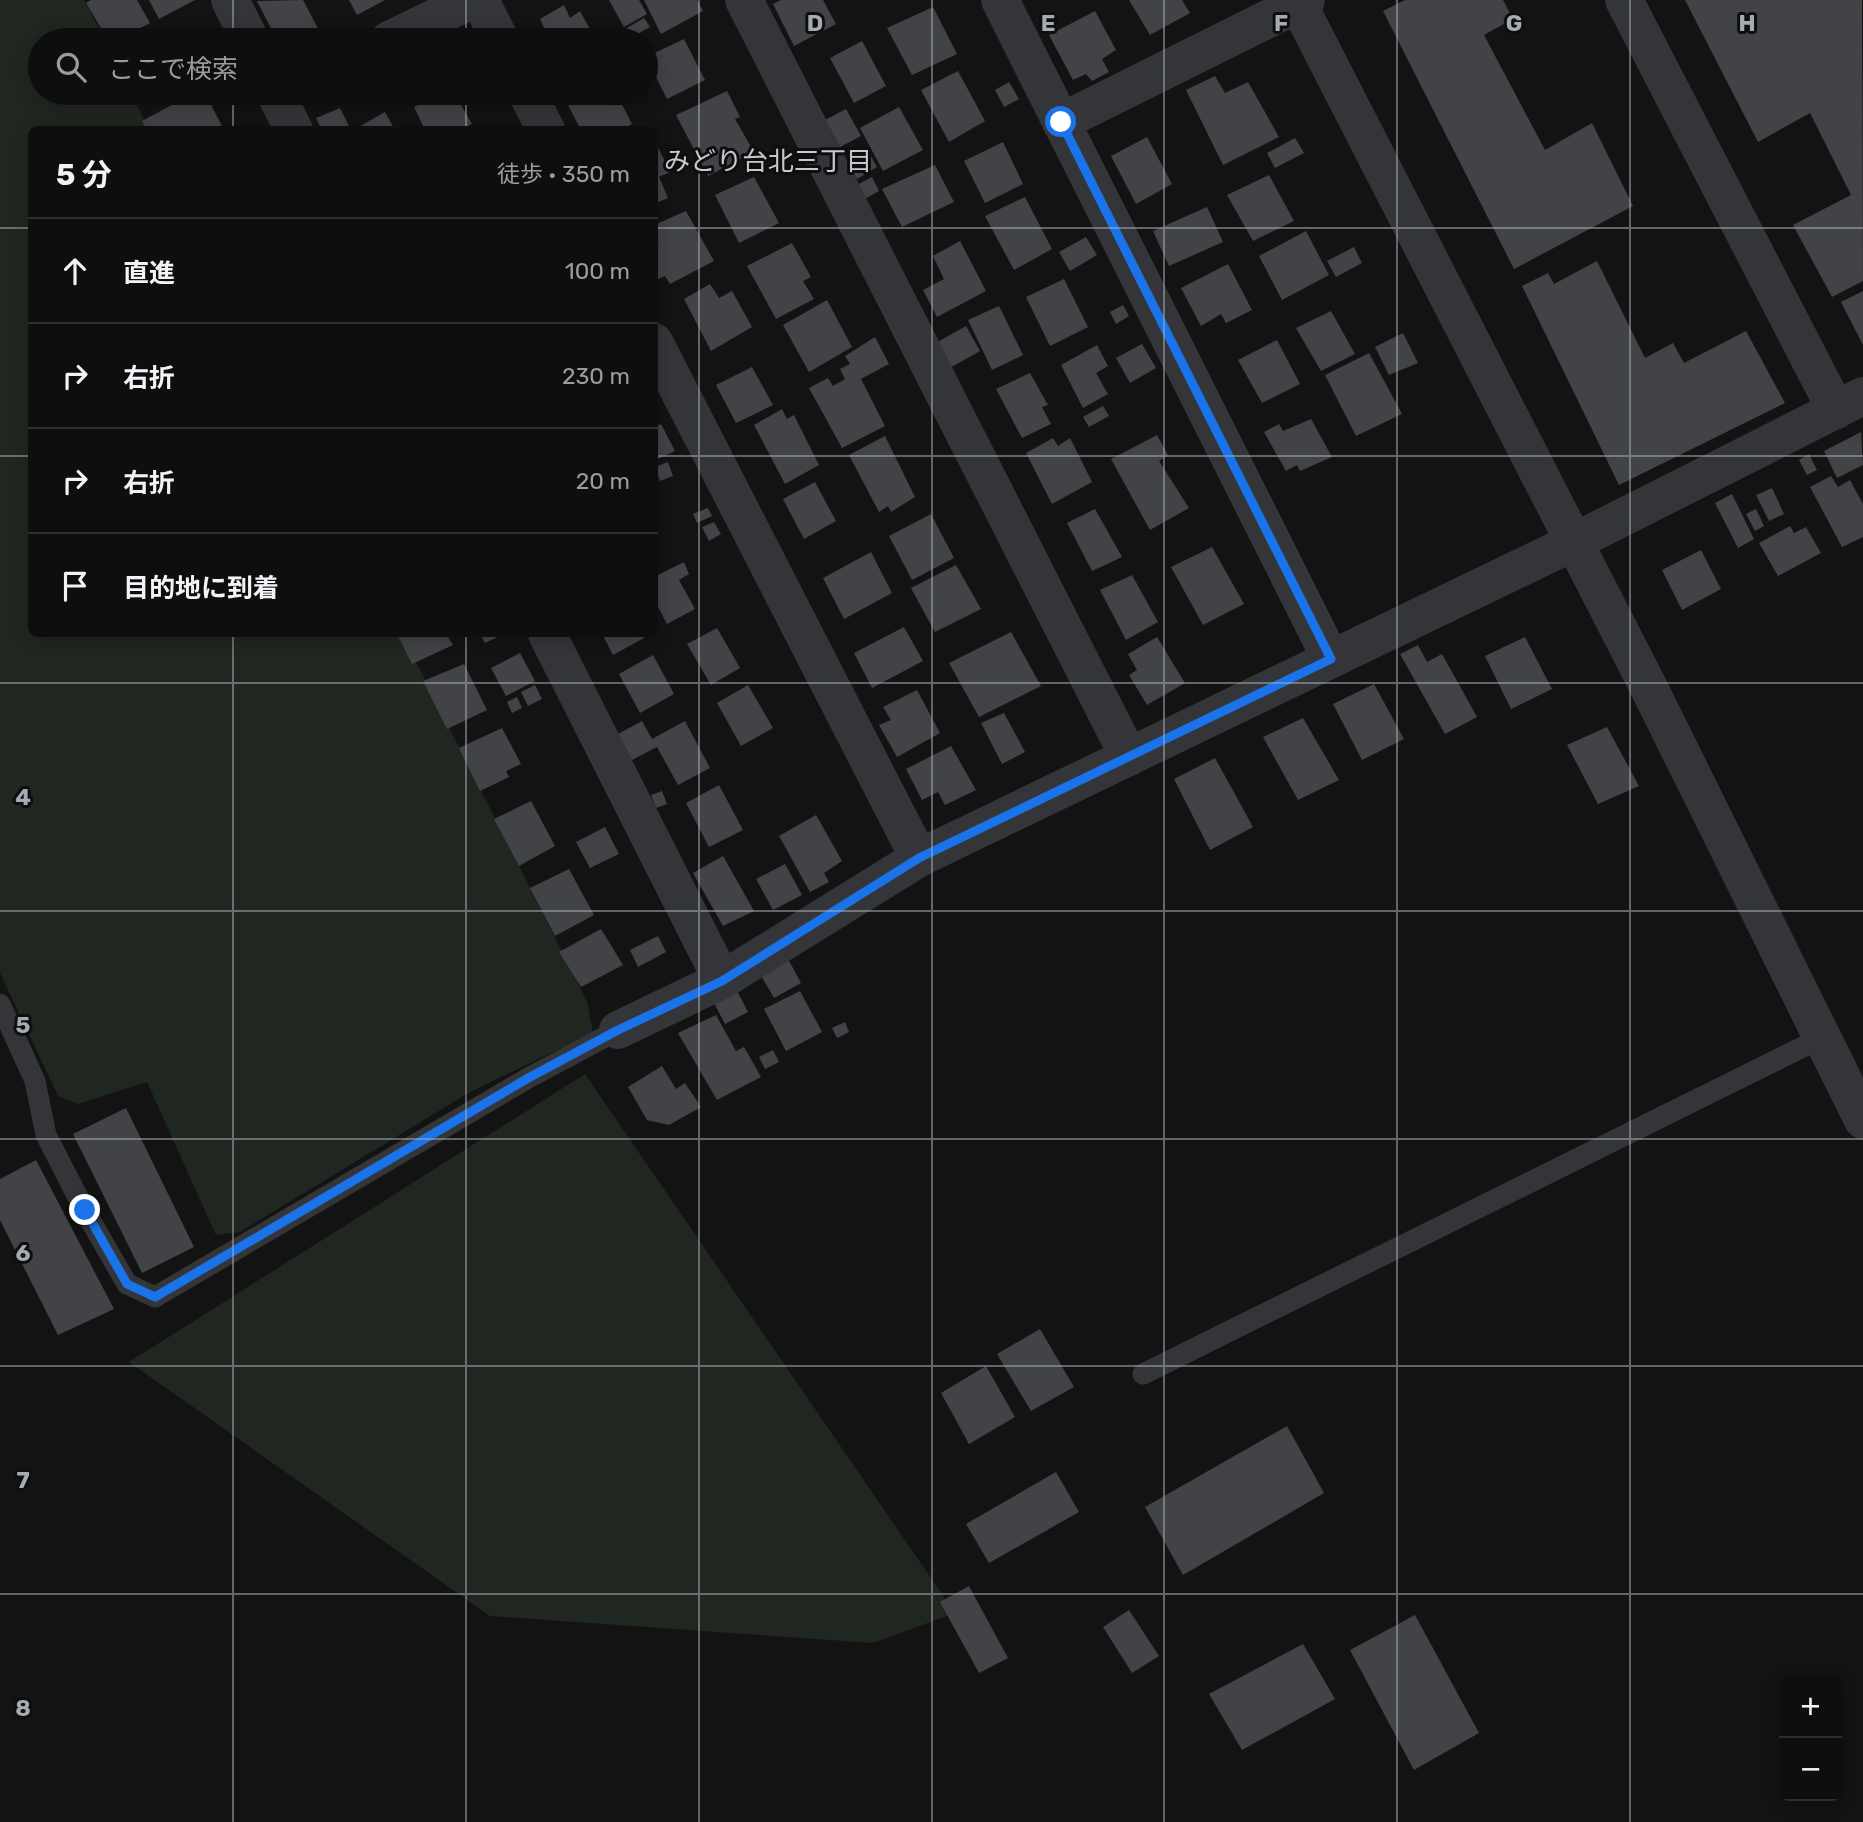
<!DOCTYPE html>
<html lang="ja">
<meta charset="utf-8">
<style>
:root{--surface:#0e0e0f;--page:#171718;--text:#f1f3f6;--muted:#9b9c9e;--line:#2e2e2f}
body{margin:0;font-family:Rubik,"Noto Sans JP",sans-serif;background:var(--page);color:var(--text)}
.controls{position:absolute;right:21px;bottom:21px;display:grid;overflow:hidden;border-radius:10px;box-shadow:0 4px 18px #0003}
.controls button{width:63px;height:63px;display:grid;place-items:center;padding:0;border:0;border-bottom:2px solid var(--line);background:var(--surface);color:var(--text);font:35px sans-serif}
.stop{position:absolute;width:21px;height:21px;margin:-16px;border:5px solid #1a73e8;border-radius:50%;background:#fff}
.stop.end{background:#1a73e8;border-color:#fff;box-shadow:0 2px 7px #0008}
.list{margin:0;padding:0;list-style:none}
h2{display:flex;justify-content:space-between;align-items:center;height:91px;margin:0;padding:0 28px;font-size:30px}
h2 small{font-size:23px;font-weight:400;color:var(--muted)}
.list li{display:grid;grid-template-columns:46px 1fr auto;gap:21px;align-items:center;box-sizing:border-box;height:105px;padding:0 28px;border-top:2px solid var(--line)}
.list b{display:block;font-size:26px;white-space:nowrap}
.list em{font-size:23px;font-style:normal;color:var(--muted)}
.icon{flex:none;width:38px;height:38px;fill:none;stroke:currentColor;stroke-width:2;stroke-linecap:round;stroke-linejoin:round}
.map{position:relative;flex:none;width:1863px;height:1822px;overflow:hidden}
.search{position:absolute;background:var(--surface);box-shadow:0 4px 18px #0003;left:28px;top:28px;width:630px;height:77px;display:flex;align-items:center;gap:18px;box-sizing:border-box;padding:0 24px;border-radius:38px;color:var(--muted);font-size:26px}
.panel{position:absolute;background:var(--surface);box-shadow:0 4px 18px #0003;left:28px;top:126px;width:630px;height:511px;border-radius:10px}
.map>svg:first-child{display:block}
</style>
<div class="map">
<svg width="1863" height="1822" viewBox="0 0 1863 1822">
<rect width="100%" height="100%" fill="#131314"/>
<g fill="#202620">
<polygon points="0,0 84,0 105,40 40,40 40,93 131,93 149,129 32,130 32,634 402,634 587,1001 593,1033 470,1092 240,1232 216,1235 147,1082 78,1104 58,1096 0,973"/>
<polygon points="585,1074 955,1613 873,1643 490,1616 129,1362"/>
</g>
<g fill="#424347">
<polygon points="91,0 137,0 150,23 118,40 108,40 86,3"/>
<polygon points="149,0 195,0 159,19"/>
<polygon points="303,0 324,40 277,40 257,1"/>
<polygon points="349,0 385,0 357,15"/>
<polygon points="609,0 639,0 647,14 624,27"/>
<polygon points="644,0 697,0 703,11 661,34"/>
<polygon points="781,0 823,0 836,24 794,46 773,4"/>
<polygon points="1129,0 1182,0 1190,13 1150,35"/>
<polygon points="1405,0 1503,0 1513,19 1484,35 1545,150 1592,123 1633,206 1514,269 1383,11"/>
<polygon points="1685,0 1862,0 1863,281 1832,297 1793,225 1851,195 1810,113 1758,142"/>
<polygon points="564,5 570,18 580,11 596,40 541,40 548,36 540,19"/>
<polygon points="933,7 957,54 912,75 887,28"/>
<polygon points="1095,11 1116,50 1102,59 1109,72 1092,81 1086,74 1073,80 1049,35"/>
<polygon points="644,18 650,27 630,38 625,29"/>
<polygon points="163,31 168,40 145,40"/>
<polygon points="684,39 705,80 667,99 646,57"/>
<polygon points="862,41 886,86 854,103 830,58"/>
<polygon points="958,71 985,121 949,142 921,90"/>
<polygon points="1215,76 1225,93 1248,82 1279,137 1223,165 1186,90"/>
<polygon points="1009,82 1019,99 1004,107 995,90"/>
<polygon points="727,91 740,117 735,119 754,152 708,176 676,115"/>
<polygon points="194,93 205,93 224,130 146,130 142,121"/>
<polygon points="430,93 454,93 472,124 460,130 425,130 414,107 432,98"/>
<polygon points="589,93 616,93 632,124 621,130 581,130 567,103"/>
<polygon points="899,107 923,150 883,171 860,128"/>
<polygon points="340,108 351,130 322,130 316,118"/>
<polygon points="846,109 861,136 840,147 825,120"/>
<polygon points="385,112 395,130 353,130"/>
<polygon points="1147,137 1172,184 1136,204 1111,156"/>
<polygon points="1295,138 1304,153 1275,168 1267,153"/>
<polygon points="654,139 670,172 659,177 668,198 654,204"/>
<polygon points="1003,142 1023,184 985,203 964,161"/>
<polygon points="868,151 877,167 857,179 847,162"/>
<polygon points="935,165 954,202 902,227 882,189"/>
<polygon points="1269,175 1294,221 1253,241 1227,195"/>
<polygon points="754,177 779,223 739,243 715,195"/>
<polygon points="872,177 879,191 863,200 855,186"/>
<polygon points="1025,197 1052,249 1014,270 985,216"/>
<polygon points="1207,207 1223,242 1169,266 1153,231"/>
<polygon points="686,211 714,261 670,284 665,276 654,281 654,246 659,244 654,235 654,225"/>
<polygon points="1306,231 1329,275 1282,300 1259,256"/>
<polygon points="1086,237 1097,255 1070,271 1059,252"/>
<polygon points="960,241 986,291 937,317 923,290 944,279 933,256"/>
<polygon points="792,243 811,277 803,281 814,299 776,319 747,266"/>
<polygon points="1354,247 1362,263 1336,277 1327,261"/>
<polygon points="1597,261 1645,358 1673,343 1684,363 1746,331 1785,403 1619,485 1522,286 1548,273 1554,284"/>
<polygon points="1228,264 1252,310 1226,323 1221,314 1201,326 1181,288"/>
<polygon points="1064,279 1088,327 1050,346 1026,297"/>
<polygon points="710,284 719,298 732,291 752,327 711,351 684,299"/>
<polygon points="1863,291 1863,345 1841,302"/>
<polygon points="827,300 852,347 809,372 783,325"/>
<polygon points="1123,305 1129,316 1116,324 1110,312"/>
<polygon points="999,306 1023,355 992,370 968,320"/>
<polygon points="1331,311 1355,354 1321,371 1296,328"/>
<polygon points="966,326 980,351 948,369 934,344"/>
<polygon points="1403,333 1418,363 1389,375 1375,347"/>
<polygon points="875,337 889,364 861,379 885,426 842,448 809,388 828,378 833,386 845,379 840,369 850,364 845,356"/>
<polygon points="1277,340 1300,384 1262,403 1238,360"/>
<polygon points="1142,344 1156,368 1130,383 1116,358"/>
<polygon points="1097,345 1108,366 1096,373 1108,394 1083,408 1061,365"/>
<polygon points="1369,353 1402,414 1356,436 1325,375"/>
<polygon points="752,367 773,405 736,423 716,385"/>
<polygon points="1030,373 1048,405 1042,407 1051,424 1022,438 996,389"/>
<polygon points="1103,406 1109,416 1089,427 1083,417"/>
<polygon points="782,409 787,419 794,415 819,465 785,484 754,425"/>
<polygon points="1311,419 1332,457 1300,471 1297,465 1286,471 1264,432 1279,424 1283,431"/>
<polygon points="661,424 675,451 654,461 654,427"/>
<polygon points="1861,432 1863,465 1837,478 1824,451"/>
<polygon points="1157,435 1168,455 1159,461 1189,508 1150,530 1111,459"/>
<polygon points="885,436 915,497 891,512 888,506 879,512 849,455"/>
<polygon points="1053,438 1058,446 1070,438 1092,482 1052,504 1026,453"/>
<polygon points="1809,454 1817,470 1807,475 1799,460"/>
<polygon points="668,462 673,476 660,481 655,467"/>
<polygon points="1831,476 1838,487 1850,480 1863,504 1863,537 1842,547 1810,487"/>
<polygon points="815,482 836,521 804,539 783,499"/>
<polygon points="1772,488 1784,514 1769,521 1756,495"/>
<polygon points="1732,494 1754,539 1738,548 1715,503"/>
<polygon points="708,508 712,516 697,523 693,514"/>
<polygon points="1095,509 1122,557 1092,571 1067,523"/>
<polygon points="1756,509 1764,526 1755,531 1746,514"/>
<polygon points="931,514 954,558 912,580 889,536"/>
<polygon points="714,522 721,534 709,541 702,527"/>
<polygon points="1790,526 1794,533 1806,527 1821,553 1778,576 1759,543"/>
<polygon points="1212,547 1244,604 1203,625 1171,567"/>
<polygon points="1701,550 1721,589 1682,610 1662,570"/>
<polygon points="871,552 892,593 844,619 823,578"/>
<polygon points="684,562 689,574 679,580 695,609 667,624 654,599 654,577"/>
<polygon points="956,565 981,609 935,632 911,588"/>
<polygon points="1132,575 1158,622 1126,640 1100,590"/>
<polygon points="904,627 923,661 872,688 854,653"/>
<polygon points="717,628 740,668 711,685 687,644"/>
<polygon points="1011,632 1041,686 979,717 949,663"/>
<polygon points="397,634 446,634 453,645 412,664"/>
<polygon points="480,634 504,634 485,643"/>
<polygon points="602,634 642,634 644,638 613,655"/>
<polygon points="1157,637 1185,683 1147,705 1129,675 1137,670 1128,654"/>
<polygon points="1525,637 1552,689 1511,709 1485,656"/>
<polygon points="1418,645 1427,662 1442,654 1477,717 1445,734 1400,654"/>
<polygon points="520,653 535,681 506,696 491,668"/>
<polygon points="653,655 674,694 640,713 619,674"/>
<polygon points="464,664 487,710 447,729 423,681"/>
<polygon points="1374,684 1404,739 1362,760 1333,704"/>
<polygon points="535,685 542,699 528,706 521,692"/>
<polygon points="748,685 773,728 741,746 717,703"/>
<polygon points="917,690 940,733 897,757 879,725 891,720 883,707"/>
<polygon points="517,697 522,708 512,713 507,702"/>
<polygon points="1004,713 1025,752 1002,764 981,723"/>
<polygon points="1303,718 1339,780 1298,800 1263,737"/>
<polygon points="642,721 652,739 685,721 710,768 678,785 657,747 632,760 618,734"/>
<polygon points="1607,727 1639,786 1598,804 1567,745"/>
<polygon points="502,728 521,764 506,771 509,777 480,791 459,748"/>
<polygon points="951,746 976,790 945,805 938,792 922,800 906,769"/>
<polygon points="1215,758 1253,827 1210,850 1174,779"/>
<polygon points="719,785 743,830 709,847 686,803"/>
<polygon points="662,791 667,804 656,808 651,795"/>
<polygon points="531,801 555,846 519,866 494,819"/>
<polygon points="816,815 842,861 824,873 829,882 810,892 779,836"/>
<polygon points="605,827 619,854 590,868 576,842"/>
<polygon points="723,856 754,911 723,926 693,873"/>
<polygon points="785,864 802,895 773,910 756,879"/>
<polygon points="569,869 594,915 555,936 530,888"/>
<polygon points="601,929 623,965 581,987 559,952"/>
<polygon points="658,936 666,952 638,967 630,950"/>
<polygon points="787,957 801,983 774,998 759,972"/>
<polygon points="734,985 748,1012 725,1024 711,997"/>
<polygon points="800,991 822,1032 786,1051 764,1009"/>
<polygon points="716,1015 736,1051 744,1047 761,1077 717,1100 678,1033"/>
<polygon points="845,1022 849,1032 837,1038 832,1028"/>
<polygon points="773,1050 779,1062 765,1069 759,1057"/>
<polygon points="662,1066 676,1089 685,1083 701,1107 669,1125 647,1120 628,1087"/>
<polygon points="126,1108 194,1247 142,1273 73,1134"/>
<polygon points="36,1160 114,1309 58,1335 0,1220 0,1179"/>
<polygon points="1040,1329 1074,1387 1031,1411 997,1354"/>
<polygon points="986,1366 1015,1417 969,1444 941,1393"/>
<polygon points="1287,1426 1324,1493 1183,1575 1145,1507"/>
<polygon points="1056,1472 1079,1512 989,1563 966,1524"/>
<polygon points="969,1586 1008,1658 979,1673 940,1602"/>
<polygon points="1129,1610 1159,1656 1132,1673 1103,1627"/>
<polygon points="1415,1615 1479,1733 1414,1770 1350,1650"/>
<polygon points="1303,1644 1335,1699 1242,1750 1209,1694"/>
</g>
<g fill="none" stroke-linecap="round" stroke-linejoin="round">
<g stroke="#343539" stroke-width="21">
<polyline points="0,1004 35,1081 46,1135 85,1211 127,1284 155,1297 530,1077 618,1030"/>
<polyline points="1143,1374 1821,1038"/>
</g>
<g stroke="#343539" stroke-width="38">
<polyline points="230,0 250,40"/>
<polyline points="480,0 500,40"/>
<polyline points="744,0 1129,757"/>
<polyline points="1000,0 1331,659"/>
<polyline points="1624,0 1836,410"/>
<polyline points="389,40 472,0"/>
<polyline points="275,93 294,130"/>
<polyline points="527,93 546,130"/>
<polyline points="1061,122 1306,0"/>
<polyline points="654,342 919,858"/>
<polyline points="547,634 722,980"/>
<polyline points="1649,688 1863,1120"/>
<polyline points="618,1030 722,980 919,858 1574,542 1863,396"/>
</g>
<polyline stroke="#343539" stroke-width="38" points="1296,0 1649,688"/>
</g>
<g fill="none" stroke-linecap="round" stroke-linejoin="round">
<polyline stroke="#1a73e8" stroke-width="9" points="85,1210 127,1284 155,1297 530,1077 618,1030 722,981 919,858 1331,659 1061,122"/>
</g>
<path fill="none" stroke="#a6aab3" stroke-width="2" stroke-opacity="0.55" d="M233,0V40M466,0V40M699,0V1822M932,0V1822M1164,0V1822M1397,0V1822M1630,0V1822M233,93V130M466,93V130M0,228H32M654,228H1863M0,456H32M654,456H1863M233,634V1822M466,634V1822M0,683H1863M0,911H1863M0,1139H1863M0,1366H1863M0,1594H1863"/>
<g text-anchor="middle" stroke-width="6" stroke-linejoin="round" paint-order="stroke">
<g font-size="26" fill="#c6c9d0" stroke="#0e0e0f">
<text x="768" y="170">みどり台北三丁目</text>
</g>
</g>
<g font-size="23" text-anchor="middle" font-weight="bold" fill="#a6aab3" stroke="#0e0e0f" stroke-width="6" stroke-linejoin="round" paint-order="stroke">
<text x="815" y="31">D</text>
<text x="1048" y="31">E</text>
<text x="1281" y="31">F</text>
<text x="1514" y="31">G</text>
<text x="1747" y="31">H</text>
<text x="23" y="805">4</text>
<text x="23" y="1033">5</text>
<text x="23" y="1261">6</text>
<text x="23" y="1488">7</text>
<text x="23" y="1716">8</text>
</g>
</svg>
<div class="controls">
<button>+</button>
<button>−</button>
</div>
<div class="stop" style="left:1061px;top:122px"></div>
<div class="stop end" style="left:85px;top:1210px"></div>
<div class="search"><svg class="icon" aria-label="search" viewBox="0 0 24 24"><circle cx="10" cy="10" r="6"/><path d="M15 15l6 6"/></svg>ここで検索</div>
<section class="panel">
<h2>5 分<small>徒歩 · 350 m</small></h2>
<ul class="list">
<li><svg class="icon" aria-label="ahead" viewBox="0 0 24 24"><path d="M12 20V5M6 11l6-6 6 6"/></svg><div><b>直進</b></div><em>100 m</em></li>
<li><svg class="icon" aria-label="right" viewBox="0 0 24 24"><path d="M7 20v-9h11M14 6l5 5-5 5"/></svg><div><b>右折</b></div><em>230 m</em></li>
<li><svg class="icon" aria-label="right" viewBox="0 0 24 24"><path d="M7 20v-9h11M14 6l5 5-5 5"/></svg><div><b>右折</b></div><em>20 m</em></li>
<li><svg class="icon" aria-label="arrive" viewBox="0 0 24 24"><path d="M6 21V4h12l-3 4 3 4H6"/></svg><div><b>目的地に到着</b></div></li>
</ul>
</section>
</div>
